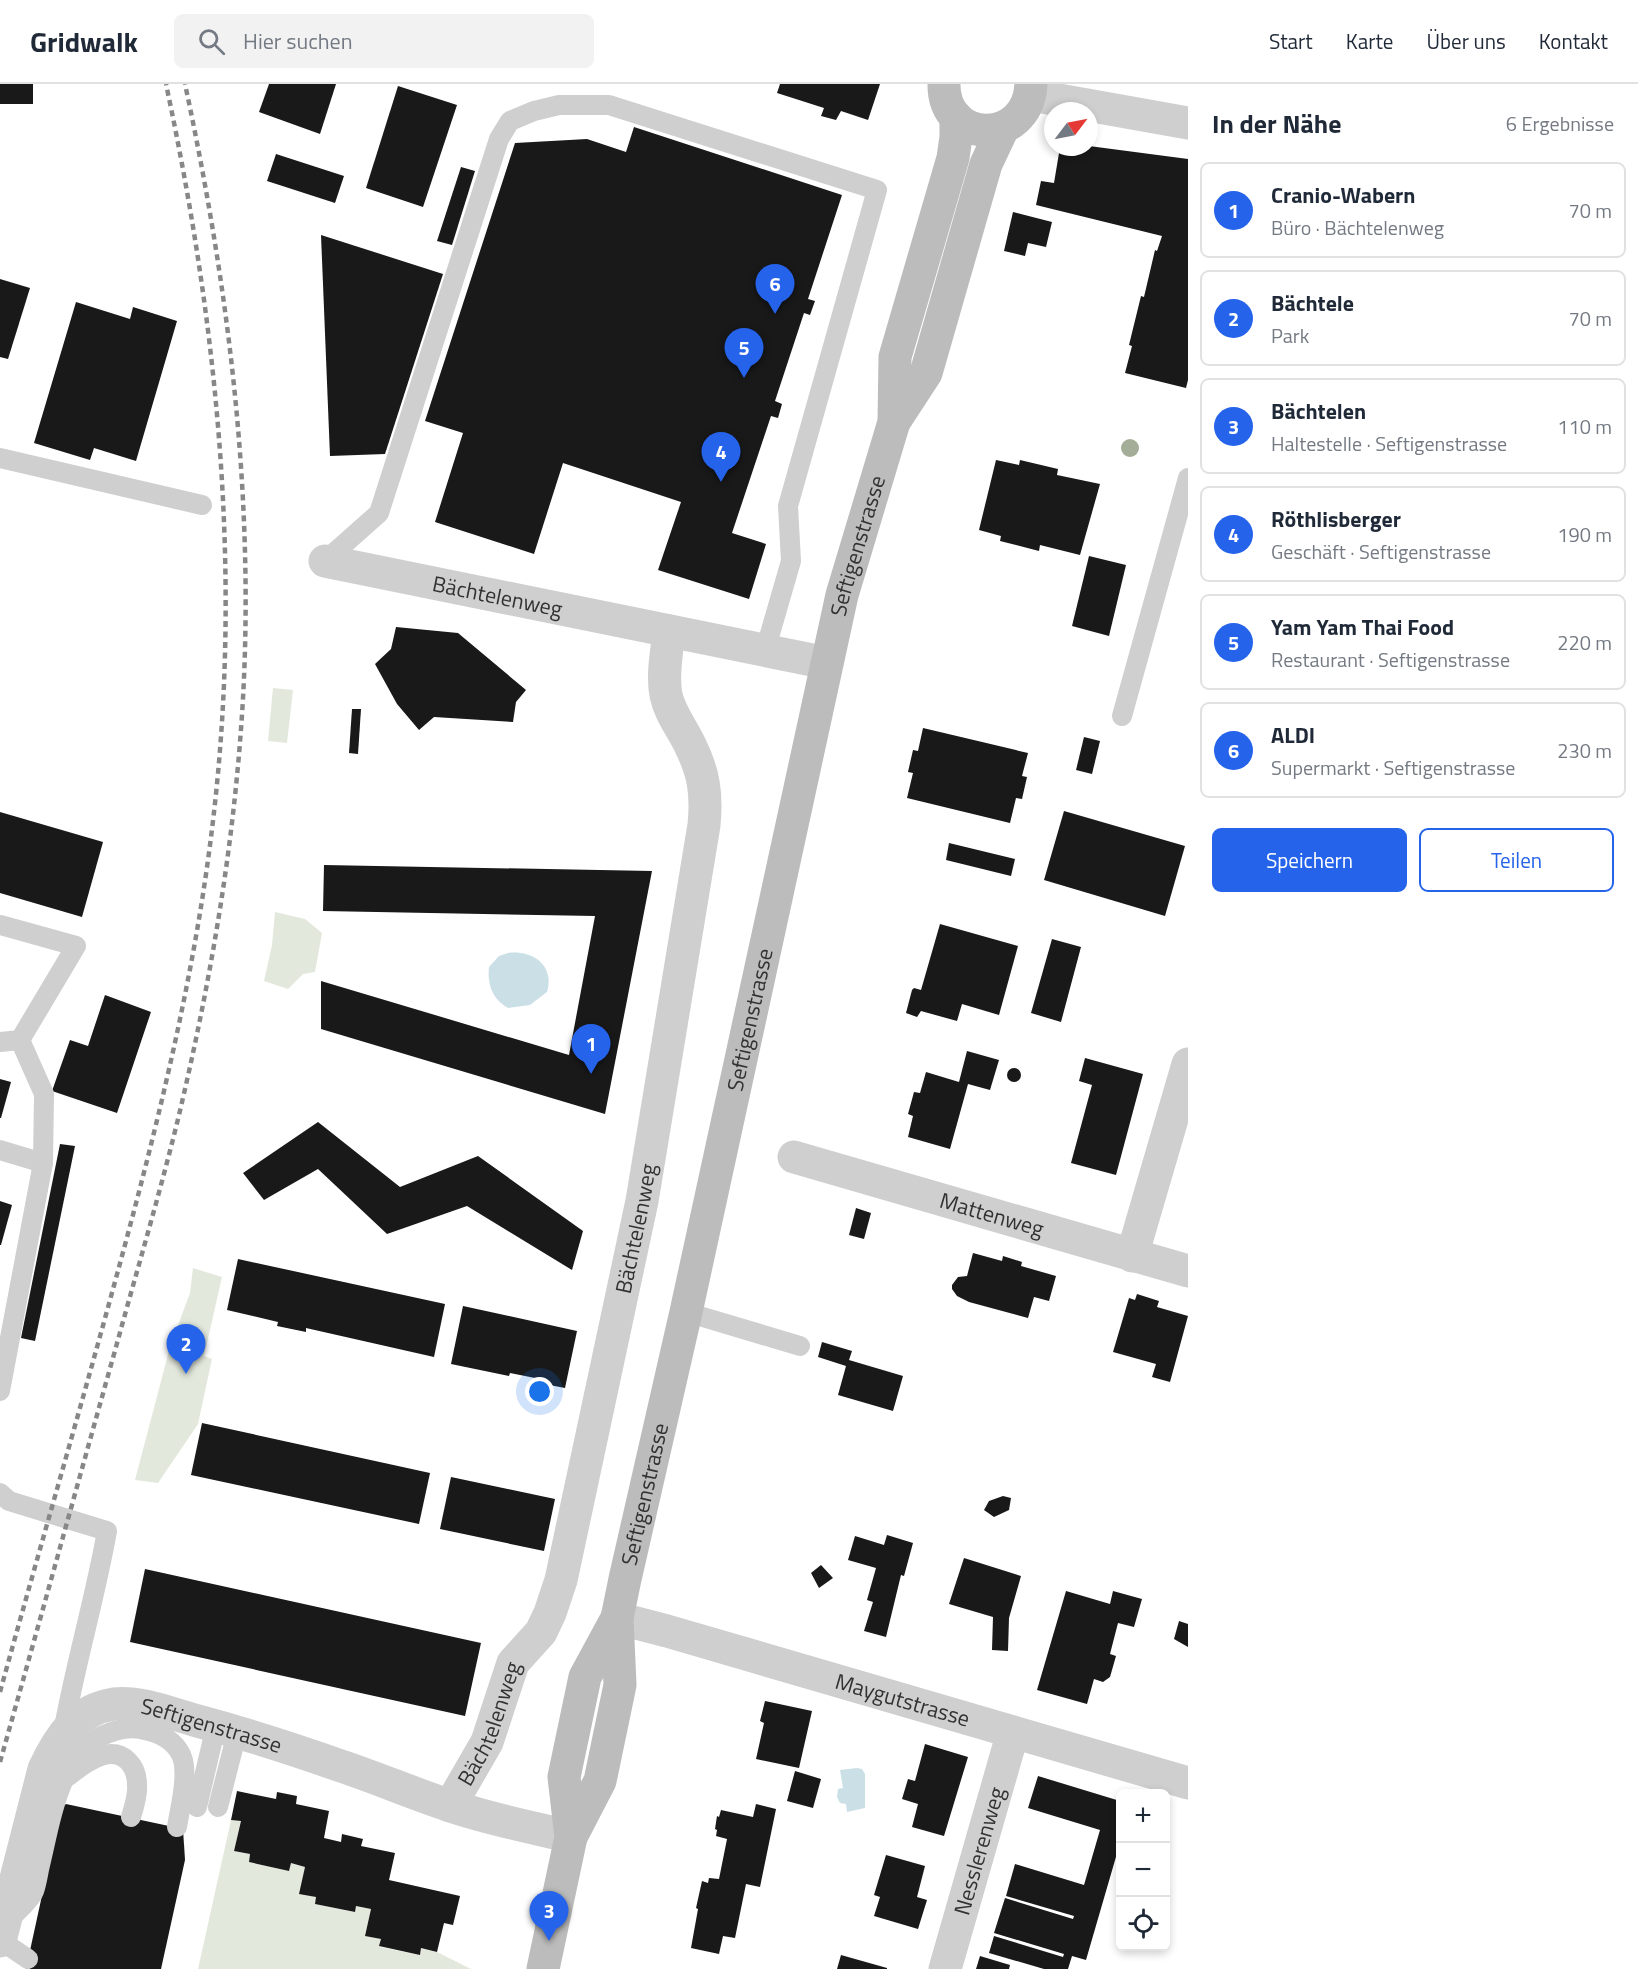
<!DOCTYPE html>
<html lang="de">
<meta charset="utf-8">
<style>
:root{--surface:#fff;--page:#f2f2f3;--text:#1f2937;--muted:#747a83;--line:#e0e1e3;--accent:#2563eb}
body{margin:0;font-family:"Titillium Web",sans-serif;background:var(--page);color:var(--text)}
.controls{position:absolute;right:18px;bottom:18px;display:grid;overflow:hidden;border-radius:9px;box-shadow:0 3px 9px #0003}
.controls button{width:54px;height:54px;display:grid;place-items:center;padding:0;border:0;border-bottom:2px solid var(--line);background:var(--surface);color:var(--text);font:30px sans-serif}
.compass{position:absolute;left:1044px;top:18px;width:54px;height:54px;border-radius:50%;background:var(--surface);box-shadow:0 3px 9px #0003;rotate:58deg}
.you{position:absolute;left:540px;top:1308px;width:21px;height:21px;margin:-15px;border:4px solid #fff;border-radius:50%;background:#1a73e8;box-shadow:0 0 0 9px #1a73e833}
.badge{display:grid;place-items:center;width:39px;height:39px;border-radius:50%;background:var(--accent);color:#fff;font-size:20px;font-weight:700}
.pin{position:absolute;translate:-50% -50px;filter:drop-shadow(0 2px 3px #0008)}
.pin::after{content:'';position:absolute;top:32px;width:21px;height:18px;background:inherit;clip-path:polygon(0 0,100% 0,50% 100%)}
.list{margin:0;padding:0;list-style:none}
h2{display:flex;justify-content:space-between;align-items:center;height:78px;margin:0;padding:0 24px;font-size:26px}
h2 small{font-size:20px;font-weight:400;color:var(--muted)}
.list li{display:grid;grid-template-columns:39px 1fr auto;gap:18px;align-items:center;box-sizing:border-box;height:96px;margin:0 12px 12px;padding:0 12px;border:2px solid var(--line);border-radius:9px}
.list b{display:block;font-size:22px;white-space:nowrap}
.list p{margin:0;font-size:20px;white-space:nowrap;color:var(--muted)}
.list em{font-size:20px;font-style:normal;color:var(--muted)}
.actions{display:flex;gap:12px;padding:18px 24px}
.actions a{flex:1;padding:14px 0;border:2px solid var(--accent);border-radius:9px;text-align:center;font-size:21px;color:var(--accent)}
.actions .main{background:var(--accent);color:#fff}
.icon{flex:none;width:33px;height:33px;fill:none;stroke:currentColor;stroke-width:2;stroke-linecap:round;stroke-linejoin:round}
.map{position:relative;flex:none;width:1188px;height:1885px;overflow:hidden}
header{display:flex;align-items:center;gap:36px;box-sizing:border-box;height:84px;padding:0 30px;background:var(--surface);border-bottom:2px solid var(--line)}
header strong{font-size:28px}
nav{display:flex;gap:33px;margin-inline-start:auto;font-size:21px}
.search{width:420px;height:54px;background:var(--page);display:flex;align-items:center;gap:15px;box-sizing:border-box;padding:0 21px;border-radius:9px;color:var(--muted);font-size:22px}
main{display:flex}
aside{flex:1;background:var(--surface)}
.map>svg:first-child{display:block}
</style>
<header>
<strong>Gridwalk</strong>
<div class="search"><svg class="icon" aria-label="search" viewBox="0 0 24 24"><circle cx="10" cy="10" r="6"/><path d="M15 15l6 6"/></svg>Hier suchen</div>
<nav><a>Start</a><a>Karte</a><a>Über uns</a><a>Kontakt</a></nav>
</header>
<main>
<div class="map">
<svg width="1188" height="1885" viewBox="0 0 1188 1885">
<rect width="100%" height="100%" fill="#fff"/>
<g fill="#e3e8dc">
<polygon points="273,604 293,606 287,659 268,657"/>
<polygon points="275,828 305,835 322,849 315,888 303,890 288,905 264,897 272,861"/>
<polygon points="193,1184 222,1193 204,1272 212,1275 198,1340 158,1399 135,1396 170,1263 190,1209"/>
<polygon points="231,1736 241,1737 234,1767 250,1770 249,1778 289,1787 291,1779 305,1783 300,1809 316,1813 315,1820 354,1828 356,1822 371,1825 365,1852 381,1855 380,1863 420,1871 421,1864 437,1868 471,1885 198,1885"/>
</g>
<g fill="#cbdfe7">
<path d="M508,869C532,866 555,881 547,908L530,921L508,924C493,916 487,901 489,883L499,872Z"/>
<polygon points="857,1684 862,1685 865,1690 865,1724 847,1728 846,1720 840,1719 837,1713 838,1705 843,1704 840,1686"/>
</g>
<g fill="#191919">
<rect x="0" y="0" width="33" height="20"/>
<polygon points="269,0 336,0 320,50 259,28"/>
<polygon points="780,0 880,0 868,36 841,27 836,36 821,32 824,24 777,9"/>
<polygon points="398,2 457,21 423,123 366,104"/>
<polygon points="634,43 842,111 808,215 815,217 810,231 804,229 775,317 782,320 778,334 771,332 732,449 766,460 749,515 658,486 681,418 563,379 534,470 435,438 463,349 425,337 515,59 587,55 626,68"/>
<polygon points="1089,62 1188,75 1188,296 1186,304 1125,289 1132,262 1129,261 1141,212 1144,213 1155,166 1157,167 1162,152 1036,121 1041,97 1054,99 1060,63"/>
<polygon points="276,70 344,92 335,119 267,97"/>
<polygon points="461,83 475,87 452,161 437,157"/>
<polygon points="1013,128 1052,138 1046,163 1028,159 1025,172 1004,167"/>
<polygon points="321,151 443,190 385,370 330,372"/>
<polygon points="0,195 30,204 8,275 0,273"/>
<polygon points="76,218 130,235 133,223 177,237 136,377 94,364 90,376 34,359"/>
<polygon points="996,376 1019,381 1020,376 1058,385 1057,391 1100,400 1080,471 1040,461 1039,467 1000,457 1001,452 979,446"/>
<polygon points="1089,472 1126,481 1109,552 1072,542"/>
<polygon points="396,543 458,549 526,606 516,618 513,638 434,633 419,646 397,620 375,580 391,565"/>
<polygon points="352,625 361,625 358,670 349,669"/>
<polygon points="923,644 1028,669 1022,692 1027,693 1022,715 1016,714 1010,739 907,714 913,689 908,688 913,666 918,667"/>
<polygon points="1084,653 1100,657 1092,690 1076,686"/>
<polygon points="1064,727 1185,762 1165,832 1044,796"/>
<polygon points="0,728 103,758 82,833 0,809"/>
<polygon points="949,759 1015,775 1011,792 946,776"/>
<polygon points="324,781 652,787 605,1030 321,945 321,897 569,971 595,832 323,827"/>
<polygon points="940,840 1018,862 999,931 962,920 957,937 921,927 917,933 906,929 912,906 914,904 921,906"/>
<polygon points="1052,855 1081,863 1061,938 1031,929"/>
<polygon points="105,911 151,928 117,1029 52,1007 70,956 88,962"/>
<polygon points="967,967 999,976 990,1006 968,1000 950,1065 908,1053 913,1032 908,1030 914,1008 920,1009 926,988 959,998"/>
<polygon points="1085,974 1143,990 1116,1091 1071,1079 1092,1001 1079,997"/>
<circle cx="1014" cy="991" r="7"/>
<polygon points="0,995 11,998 1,1034 0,1034"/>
<polygon points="318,1038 400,1103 478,1072 583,1147 572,1186 467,1122 387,1150 318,1085 264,1116 243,1089"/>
<polygon points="60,1060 75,1062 35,1257 21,1254"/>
<polygon points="0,1117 12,1121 1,1161 0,1161"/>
<polygon points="856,1124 871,1129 864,1155 849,1151"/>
<polygon points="973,1169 1002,1177 1003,1172 1022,1178 1021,1182 1056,1192 1049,1217 1034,1213 1028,1234 969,1218 957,1212 952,1205 952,1201 958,1193 967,1192"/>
<polygon points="238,1175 445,1220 434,1273 306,1244 306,1248 277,1242 278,1238 227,1226"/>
<polygon points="1137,1210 1159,1217 1157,1223 1188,1232 1170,1298 1152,1293 1156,1280 1113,1268 1129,1214 1135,1216"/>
<polygon points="463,1222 577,1247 565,1304 534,1298 535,1294 510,1289 509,1292 451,1280"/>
<polygon points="822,1258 852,1267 849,1276 903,1292 893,1327 838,1311 846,1282 818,1273"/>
<polygon points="202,1339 430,1389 419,1440 191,1391"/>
<polygon points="451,1393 555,1415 544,1467 440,1445"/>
<polygon points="1003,1412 1011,1414 1009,1426 994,1433 984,1426 989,1417"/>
<polygon points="887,1451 913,1459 904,1492 901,1491 886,1553 864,1547 873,1518 867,1516 876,1484 848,1476 855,1452 884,1461"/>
<polygon points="964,1474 1021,1492 1009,1534 1008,1567 992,1566 993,1533 949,1520"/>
<polygon points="821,1481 833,1494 819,1504 811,1489"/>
<polygon points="145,1485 481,1559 465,1632 130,1558"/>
<polygon points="1066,1507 1110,1520 1113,1507 1142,1515 1134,1543 1118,1539 1110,1570 1116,1572 1110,1593 1103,1598 1094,1595 1087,1620 1037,1606"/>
<polygon points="1179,1537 1188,1540 1188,1563 1174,1555"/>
<polygon points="765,1617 812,1627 799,1684 756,1675 764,1639 760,1637"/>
<polygon points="925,1660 968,1673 944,1752 912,1743 918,1720 902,1715 908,1695 915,1697"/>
<polygon points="795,1687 821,1695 813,1724 787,1717"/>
<polygon points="1038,1692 1120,1717 1120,1759 1086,1876 1072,1872 1068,1885 1044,1885 989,1869 994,1852 1063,1873 1064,1870 994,1849 1005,1814 1073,1835 1074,1832 1006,1812 1015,1780 1084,1801 1100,1746 1028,1724"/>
<polygon points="237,1707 276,1715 277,1708 297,1712 296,1720 329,1727 324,1754 341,1758 342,1750 363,1755 361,1762 395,1769 389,1796 460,1812 453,1841 444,1839 437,1868 421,1864 420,1871 379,1862 381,1855 365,1852 371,1825 356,1822 355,1828 315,1820 316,1813 299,1810 305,1783 291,1779 289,1787 249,1778 250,1770 234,1767 241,1737 231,1736"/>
<polygon points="66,1720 183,1745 185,1776 161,1885 26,1885 61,1724"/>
<polygon points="756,1720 776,1725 760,1803 746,1800 735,1854 723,1852 719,1870 691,1864 698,1825 696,1824 702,1797 708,1799 709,1794 719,1795 727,1755 716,1752 717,1746 715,1745 717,1732 719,1733 721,1726 753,1733"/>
<polygon points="886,1771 925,1782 917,1813 927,1816 918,1845 874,1832 880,1813 874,1811"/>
<polygon points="841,1871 887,1884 887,1885 837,1885"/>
<polygon points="980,1872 1010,1881 1009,1885 976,1885"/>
</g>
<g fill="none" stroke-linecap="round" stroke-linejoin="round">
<g stroke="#cfcfcf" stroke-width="20">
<polyline points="0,374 202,421"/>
<polyline points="325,477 379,429 499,55 510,37 534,27 559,21 609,21 877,106 788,422 791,477 765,567"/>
<polyline points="1122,632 1188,394"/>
<polyline points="0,841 76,862 20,956 0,958"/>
<polyline points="0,1066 43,1079"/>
<polyline points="686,1228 800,1262"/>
<polyline points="0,1307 43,1079 44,1010 20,956"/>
<path d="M0,1409L9,1417L107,1447C95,1515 75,1581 63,1649"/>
<path d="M67,1693C79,1684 90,1675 104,1671C124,1666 137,1682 137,1701C138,1712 134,1723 131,1733"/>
<polyline points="197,1723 216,1642"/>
<polyline points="218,1723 237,1649"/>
<path d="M10,1835C17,1827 30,1817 34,1807C37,1799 38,1789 40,1781C51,1736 60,1665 109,1649C120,1645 129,1643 140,1645C155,1647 171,1654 179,1667C191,1684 180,1723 177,1743"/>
<polyline points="0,1856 28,1875"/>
</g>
<g stroke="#cfcfcf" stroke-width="33">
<polyline points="1031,11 1188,39"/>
<path id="s1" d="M325,477L827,579"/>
<path id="s2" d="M794,1073L1188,1187"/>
<polyline points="1132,1172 1188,980"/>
<path id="s3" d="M617,1534L667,1547L1188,1699"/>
<path id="s4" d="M450,1722L487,1658L513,1579L541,1548L550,1529L561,1496L642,1117L704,741C707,710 704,689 690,661C682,644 670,630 666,611C662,591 667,567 669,547"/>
<path id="s5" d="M945,1885L1013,1648"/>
</g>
<path stroke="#cfcfcf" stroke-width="33" id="s6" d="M0,1857L44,1685C59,1653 76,1626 114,1620C140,1617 169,1629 194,1636C243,1649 293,1665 341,1682C377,1694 412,1709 448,1721C488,1735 531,1743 571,1753"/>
<g stroke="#bcbcbc" stroke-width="33">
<path d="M944,0C943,60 1028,63 1031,0"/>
<polyline points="894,338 926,289 986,80 1003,44"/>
<polyline points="571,1753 564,1693 585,1593 617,1534"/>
<path id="s7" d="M543,1885L571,1753L600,1697L620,1601L617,1534L625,1495L686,1228L842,511L894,338L895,273L953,74L956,53V33"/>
</g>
<g stroke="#878787" stroke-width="4.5" stroke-dasharray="6 4.5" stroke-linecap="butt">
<path d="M0,1608C35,1481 72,1354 107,1227C152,1063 195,898 214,728C242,484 217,240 166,0"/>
<path d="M0,1678C39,1540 77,1402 116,1263C137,1186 160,1109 179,1031C208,908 230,784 240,658C258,438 231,215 185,0"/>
</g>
</g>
<circle fill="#a4ad98" cx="1130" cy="364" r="9"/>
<g text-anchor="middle" stroke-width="6" stroke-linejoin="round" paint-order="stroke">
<g font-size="22" fill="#323232" stroke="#fff">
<text dy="8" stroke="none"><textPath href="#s7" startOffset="1462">Seftigenstrasse</textPath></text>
<text dy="8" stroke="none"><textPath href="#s1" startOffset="176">Bächtelenweg</textPath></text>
<text dy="8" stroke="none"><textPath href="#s7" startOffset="976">Seftigenstrasse</textPath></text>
<text dy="8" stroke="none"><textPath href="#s2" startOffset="206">Mattenweg</textPath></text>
<text dy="8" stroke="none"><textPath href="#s4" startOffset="614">Bächtelenweg</textPath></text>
<text dy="8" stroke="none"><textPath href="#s7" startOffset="490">Seftigenstrasse</textPath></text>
<text dy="8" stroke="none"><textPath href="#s3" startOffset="297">Maygutstrasse</textPath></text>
<text dy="8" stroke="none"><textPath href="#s4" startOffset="92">Bächtelenweg</textPath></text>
<text dy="8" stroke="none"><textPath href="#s6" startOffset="378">Seftigenstrasse</textPath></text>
<text dy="8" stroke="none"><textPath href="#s5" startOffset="123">Nesslerenweg</textPath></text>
</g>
</g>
</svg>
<div class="controls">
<button>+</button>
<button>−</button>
<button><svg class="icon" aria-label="locate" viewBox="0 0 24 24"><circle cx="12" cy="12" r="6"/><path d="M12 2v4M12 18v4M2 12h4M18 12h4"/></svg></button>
</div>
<svg class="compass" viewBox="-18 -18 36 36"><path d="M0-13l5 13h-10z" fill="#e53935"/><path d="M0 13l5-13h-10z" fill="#747a83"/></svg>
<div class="you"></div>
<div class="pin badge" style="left:591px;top:990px">1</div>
<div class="pin badge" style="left:186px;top:1290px">2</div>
<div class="pin badge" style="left:549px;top:1857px">3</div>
<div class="pin badge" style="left:721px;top:398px">4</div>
<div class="pin badge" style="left:744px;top:294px">5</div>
<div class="pin badge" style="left:775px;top:230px">6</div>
</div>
<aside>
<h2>In der Nähe<small>6 Ergebnisse</small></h2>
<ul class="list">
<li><span class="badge">1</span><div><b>Cranio-Wabern</b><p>Büro · Bächtelenweg</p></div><em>70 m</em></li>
<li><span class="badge">2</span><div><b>Bächtele</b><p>Park</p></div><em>70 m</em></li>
<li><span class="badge">3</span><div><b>Bächtelen</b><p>Haltestelle · Seftigenstrasse</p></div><em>110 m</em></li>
<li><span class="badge">4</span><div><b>Röthlisberger</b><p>Geschäft · Seftigenstrasse</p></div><em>190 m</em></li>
<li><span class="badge">5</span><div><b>Yam Yam Thai Food</b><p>Restaurant · Seftigenstrasse</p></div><em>220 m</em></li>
<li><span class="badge">6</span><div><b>ALDI</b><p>Supermarkt · Seftigenstrasse</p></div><em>230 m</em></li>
</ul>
<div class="actions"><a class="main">Speichern</a><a>Teilen</a></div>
</aside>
</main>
